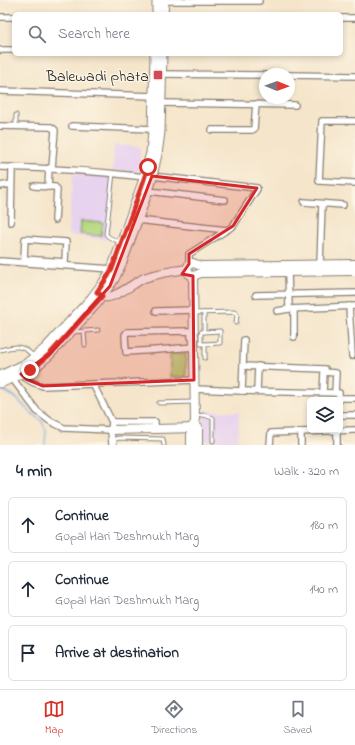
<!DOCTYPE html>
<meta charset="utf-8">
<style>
:root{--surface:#fff;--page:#f2f2f3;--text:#1f2937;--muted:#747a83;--line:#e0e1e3;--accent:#d93025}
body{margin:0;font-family:"Indie Flower",sans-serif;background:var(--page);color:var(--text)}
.controls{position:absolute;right:12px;bottom:12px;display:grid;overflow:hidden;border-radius:6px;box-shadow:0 2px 6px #0003}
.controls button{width:36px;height:36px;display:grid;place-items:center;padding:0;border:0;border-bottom:1px solid var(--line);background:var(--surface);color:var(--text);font:20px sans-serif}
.compass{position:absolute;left:259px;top:68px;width:36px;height:36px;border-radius:50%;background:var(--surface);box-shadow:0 2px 6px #0003;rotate:91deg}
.stop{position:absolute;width:12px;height:12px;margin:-9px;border:3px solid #d93025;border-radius:50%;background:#fff}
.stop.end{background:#d93025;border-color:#fff;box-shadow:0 1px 4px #0008}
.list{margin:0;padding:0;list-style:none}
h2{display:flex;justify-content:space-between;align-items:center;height:52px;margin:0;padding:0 16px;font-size:17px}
h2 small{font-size:13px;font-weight:400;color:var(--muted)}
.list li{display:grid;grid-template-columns:26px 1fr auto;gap:12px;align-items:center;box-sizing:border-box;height:56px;margin:0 8px 8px;padding:0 8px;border:1px solid var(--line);border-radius:6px}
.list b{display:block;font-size:15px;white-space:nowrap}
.list p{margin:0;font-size:13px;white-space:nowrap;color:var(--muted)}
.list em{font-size:13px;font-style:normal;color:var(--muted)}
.icon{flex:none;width:22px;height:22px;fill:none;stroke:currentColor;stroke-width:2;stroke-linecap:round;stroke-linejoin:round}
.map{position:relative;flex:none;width:355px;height:445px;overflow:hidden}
.search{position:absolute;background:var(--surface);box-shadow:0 2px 6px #0003;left:12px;right:12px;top:12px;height:44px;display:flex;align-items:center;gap:10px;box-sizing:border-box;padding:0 14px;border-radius:6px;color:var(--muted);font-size:15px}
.sheet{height:244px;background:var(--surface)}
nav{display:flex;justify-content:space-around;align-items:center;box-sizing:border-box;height:56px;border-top:1px solid var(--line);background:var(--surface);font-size:11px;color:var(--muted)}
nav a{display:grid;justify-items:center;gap:2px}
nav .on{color:var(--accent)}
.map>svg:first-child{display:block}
</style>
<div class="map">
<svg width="355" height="445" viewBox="0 0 355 445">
<rect width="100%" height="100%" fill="#fcf5e5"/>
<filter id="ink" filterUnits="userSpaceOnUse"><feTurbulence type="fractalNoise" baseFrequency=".025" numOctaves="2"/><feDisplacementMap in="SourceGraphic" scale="8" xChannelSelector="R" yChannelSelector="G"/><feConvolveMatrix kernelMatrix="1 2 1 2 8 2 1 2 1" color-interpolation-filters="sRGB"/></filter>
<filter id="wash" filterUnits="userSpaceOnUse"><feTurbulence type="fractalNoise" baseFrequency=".012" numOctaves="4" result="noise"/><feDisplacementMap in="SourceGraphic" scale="16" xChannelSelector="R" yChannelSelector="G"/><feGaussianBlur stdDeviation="0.9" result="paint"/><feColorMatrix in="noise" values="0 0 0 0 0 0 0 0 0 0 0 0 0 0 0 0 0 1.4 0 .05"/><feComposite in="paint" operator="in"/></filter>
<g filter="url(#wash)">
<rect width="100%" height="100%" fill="#f5e5ca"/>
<g fill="#e7d2ef">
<polygon points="114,145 141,147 139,173 113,170"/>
<polygon points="73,172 115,176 107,240 68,235"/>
<polygon points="203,411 239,412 238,442 202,441"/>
</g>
<g fill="#b5d77f" stroke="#687a4e">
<polygon points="81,221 103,223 101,236 80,234"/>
<rect x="170" y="353" width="16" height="24"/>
</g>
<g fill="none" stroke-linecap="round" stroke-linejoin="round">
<polyline stroke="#72a4dd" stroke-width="1.5" points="0,388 15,397 29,411 41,420 46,430 45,445"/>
</g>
</g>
<g filter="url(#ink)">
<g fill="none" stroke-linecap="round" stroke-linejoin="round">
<g stroke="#888073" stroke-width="5">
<g id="lane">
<polyline points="16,127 16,115"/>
<path d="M113,173L106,234C108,238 115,240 120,242"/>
<polyline points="194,313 234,312 236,313 237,316 236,323"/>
<polyline points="204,313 204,332 201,332 201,344 205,344"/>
<polyline points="84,331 85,345"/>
<polyline points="73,332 98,330"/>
<polyline points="204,332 220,331 220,343 205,344 205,358"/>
<path d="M0,350C15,346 23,344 34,357"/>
<polyline points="159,403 194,402"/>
<polyline points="196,416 204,415 213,418 213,441"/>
<polyline points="115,445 115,439 119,438 163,439 164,445"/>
</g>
</g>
<g stroke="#888073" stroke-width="8">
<g id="street">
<polyline points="164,1 259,1"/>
<polyline points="0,17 14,17"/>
<polyline points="341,18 355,18"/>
<polyline points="0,50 14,50"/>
<polyline points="161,74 265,75"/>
<polyline points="289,75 355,76"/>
<polyline points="0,91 154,96"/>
<polyline points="161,103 295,105"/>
<polyline points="355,121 322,121 319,181 355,183"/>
<polyline points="0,126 51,127 55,130 52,168"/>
<polyline points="72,126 153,129"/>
<polyline points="212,130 252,130 254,129 256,104"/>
<path d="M0,167C49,168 96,171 145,177"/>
<polyline points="152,176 257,188 257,189 233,226 189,254 189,264"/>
<polyline points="0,186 11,184"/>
<polyline points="34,186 55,187 57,189 55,220"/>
<polyline points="48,187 49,168"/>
<polyline points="148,191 225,200"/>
<polyline points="304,202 343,205"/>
<polyline points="137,220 227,230"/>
<polyline points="11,222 12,167"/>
<polygon points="25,239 66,242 65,262 24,259"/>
<polyline points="0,261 112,269"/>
<polyline points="320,264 322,204"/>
<polyline points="288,270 289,309"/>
<polyline points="256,295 355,293"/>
<polyline points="349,306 352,356"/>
<polyline points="156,311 194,310"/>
<polyline points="277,311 289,309 355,306"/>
<polyline points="191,337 191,331 127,332 125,335 126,352 157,350 194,347"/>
<polyline points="294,337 294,309"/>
<polyline points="243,366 325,369"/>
<path d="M21,374C28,381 34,383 43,386L194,380"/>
<polyline points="12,378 37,411 50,421 64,428 111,430"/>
<polyline points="93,384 112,422 111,430 112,445"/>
<polyline points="194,389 242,391 339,393 339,400"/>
<polyline points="242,391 244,340"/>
<polyline points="257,391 258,366"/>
<polyline points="323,392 324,372 336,373 335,393"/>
<polyline points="339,398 355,398"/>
<polyline points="340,415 355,415"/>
<polyline points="112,422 155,422 155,430"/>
<polyline points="337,431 337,445"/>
<polyline points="301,432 301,445"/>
<polyline points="270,445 271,433 355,430"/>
</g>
</g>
<g stroke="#888073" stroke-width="10">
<g id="secondary">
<polyline points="187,269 189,274 193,276 201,273 355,271"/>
<polyline points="187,269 189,264 193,263 201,266 355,264"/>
<polyline points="193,276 195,423"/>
<path d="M97,292C101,295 103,298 108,297C118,296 134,283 144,278C158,273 172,271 187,269"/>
<polyline points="196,425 198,428 198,445"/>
<polyline points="111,430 198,428"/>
<polyline points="191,445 191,428 194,424"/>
</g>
</g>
<g stroke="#888073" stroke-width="11">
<g id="primary">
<polyline points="157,14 157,0"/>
<polyline points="163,14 164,0"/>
<polyline points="0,376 26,364 45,349 91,299 104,282 112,269 143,182 151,153 153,132 155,54"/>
<polyline points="0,383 30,370 36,366 50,354 96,304 114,279 122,262 150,185 157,154 160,132 162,54"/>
</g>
</g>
<use href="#lane" stroke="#fff" stroke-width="3"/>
<use href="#street" stroke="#fff" stroke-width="5.5"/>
<use href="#secondary" stroke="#fff" stroke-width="8"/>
<use href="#primary" stroke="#fff" stroke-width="9"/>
</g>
</g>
<g fill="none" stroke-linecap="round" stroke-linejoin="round" filter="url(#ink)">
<polyline stroke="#d93025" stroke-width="5" points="30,370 36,366 50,354 102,296 97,292 108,276 112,269 143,182 148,167"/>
</g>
<path fill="#d62828" fill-opacity="0.2" stroke="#d62828" stroke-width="3" stroke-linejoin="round" d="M152,176L257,188L233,226L189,254V264L182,274L193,276L194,380L43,386L26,379L21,374L50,354L110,286Z"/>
<rect fill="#d1495b" stroke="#fcf5e5" stroke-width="1.5" x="153" y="70" width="10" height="10" rx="2"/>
<g text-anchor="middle" stroke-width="3" stroke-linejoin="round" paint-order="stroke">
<g font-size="16" fill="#1c1c1c" stroke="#fcf5e5" text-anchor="end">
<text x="149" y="81">Balewadi phata</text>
</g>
</g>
</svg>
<div class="controls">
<button><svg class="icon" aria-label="layers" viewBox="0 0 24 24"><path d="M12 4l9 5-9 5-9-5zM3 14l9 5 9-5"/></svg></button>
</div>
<svg class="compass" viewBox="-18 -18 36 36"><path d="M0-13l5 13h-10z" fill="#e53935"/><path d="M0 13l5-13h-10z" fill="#747a83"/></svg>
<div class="stop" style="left:148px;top:167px"></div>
<div class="stop end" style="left:30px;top:370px"></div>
<div class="search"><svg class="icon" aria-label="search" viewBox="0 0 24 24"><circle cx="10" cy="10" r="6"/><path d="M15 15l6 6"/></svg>Search here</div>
</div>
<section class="sheet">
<h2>4 min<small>Walk · 320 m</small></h2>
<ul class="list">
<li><svg class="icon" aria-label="ahead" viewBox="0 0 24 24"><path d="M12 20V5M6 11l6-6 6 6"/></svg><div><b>Continue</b><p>Gopal Hari Deshmukh Marg</p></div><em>180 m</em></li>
<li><svg class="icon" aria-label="ahead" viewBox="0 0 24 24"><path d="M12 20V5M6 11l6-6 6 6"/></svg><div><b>Continue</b><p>Gopal Hari Deshmukh Marg</p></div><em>140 m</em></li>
<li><svg class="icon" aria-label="arrive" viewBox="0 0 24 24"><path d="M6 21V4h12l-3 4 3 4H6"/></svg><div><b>Arrive at destination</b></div></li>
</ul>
</section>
<nav>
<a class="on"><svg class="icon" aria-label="map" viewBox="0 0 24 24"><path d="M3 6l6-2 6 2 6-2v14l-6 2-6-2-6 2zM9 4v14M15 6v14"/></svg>Map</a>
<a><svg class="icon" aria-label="directions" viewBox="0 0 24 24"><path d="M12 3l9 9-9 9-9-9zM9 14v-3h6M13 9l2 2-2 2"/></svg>Directions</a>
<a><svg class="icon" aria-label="saved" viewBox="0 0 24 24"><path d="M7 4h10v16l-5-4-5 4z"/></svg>Saved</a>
</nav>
